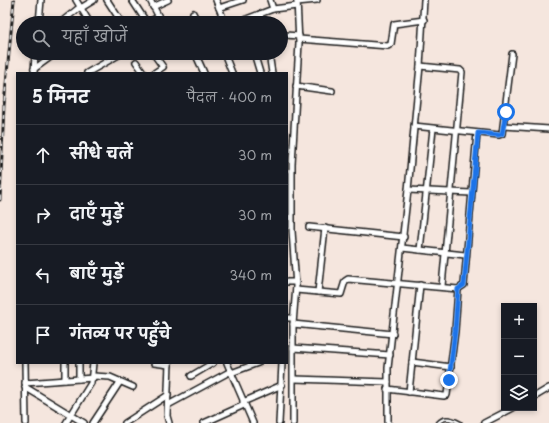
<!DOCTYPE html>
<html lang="hi">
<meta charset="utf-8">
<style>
:root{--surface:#171b24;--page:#242831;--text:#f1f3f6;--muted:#9ea1a6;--line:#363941}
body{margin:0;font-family:"Playpen Sans","Playpen Sans Deva",sans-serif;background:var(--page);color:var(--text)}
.controls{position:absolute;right:12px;bottom:12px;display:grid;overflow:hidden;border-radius:0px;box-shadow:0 2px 6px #0003}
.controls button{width:36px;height:36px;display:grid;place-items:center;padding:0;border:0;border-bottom:1px solid var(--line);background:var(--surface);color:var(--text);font:20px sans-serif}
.stop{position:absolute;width:12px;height:12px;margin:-9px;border:3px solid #1a73e8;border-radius:50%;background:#fff}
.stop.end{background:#1a73e8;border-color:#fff;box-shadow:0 1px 4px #0008}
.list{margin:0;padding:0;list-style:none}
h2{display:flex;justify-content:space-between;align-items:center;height:52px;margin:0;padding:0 16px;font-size:17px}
h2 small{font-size:13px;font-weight:400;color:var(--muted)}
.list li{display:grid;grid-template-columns:26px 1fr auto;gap:12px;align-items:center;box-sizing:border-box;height:60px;padding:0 16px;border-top:1px solid var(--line)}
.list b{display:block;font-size:15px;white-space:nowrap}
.list em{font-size:13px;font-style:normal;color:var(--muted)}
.icon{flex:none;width:22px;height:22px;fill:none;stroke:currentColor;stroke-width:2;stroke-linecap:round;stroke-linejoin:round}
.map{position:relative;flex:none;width:549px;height:423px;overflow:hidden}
.search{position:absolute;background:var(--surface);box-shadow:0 2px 6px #0003;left:16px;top:16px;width:272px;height:44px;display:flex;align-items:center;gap:10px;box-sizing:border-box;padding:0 14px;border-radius:22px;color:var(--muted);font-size:15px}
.panel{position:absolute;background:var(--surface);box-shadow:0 2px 6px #0003;left:16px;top:72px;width:272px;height:292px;border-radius:0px}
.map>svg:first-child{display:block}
</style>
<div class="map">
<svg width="549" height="423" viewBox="0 0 549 423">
<rect width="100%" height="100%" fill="#f5e6de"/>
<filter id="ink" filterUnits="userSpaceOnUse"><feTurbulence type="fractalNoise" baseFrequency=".025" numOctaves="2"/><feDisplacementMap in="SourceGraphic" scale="8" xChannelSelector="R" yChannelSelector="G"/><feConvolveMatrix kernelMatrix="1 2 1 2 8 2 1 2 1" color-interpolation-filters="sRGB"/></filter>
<g filter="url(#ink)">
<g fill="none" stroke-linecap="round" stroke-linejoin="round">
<g stroke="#1c1c1c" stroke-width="5.5">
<path id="lane" d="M438,423C444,416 453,419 460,423"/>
</g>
<g stroke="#1c1c1c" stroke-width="8">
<g id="street">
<polyline points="76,0 90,23"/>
<polyline points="107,0 122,23"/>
<polyline points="132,0 147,23 158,17"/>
<polyline points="150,0 162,23"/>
<polyline points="216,0 225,23"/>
<polyline points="270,0 273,9"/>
<polyline points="297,2 317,0"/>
<polyline points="153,7 168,0"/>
<polyline points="81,8 94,0"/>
<polyline points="219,8 243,0"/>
<polyline points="193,13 198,23"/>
<polyline points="260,14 262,23"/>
<polyline points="39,23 41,0"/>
<polyline points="60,23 80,7"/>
<polyline points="236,23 273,9 297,6"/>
<polyline points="285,35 299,36"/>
<polyline points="299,39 388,46 391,44 394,24 424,20"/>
<polyline points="153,53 163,67 154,73"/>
<polyline points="195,53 204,73"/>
<polyline points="224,53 232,73"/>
<polyline points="254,53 260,73"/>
<polyline points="269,53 272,73"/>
<polyline points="136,62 144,73"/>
<polyline points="420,66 460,70 462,72 442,286"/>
<polyline points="34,69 56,53"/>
<polyline points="34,73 35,53"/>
<polyline points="87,73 122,53"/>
<polyline points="296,86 332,91"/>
<polyline points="414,126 499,135 502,134 512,54"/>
<polyline points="504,126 549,129"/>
<polyline points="408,190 471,193"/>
<polyline points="309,227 404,237"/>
<polyline points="402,248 465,255"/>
<polyline points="420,250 433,129"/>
<polyline points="287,282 296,282"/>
<polyline points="458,289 464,285 477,133"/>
<polyline points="296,290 341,294 345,281 348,279 458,289 455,331 447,395 444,396 387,389"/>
<polyline points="318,292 325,228"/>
<polyline points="287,318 293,318"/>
<polyline points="293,324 393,334"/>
<polyline points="293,348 390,355"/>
<polyline points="412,362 451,367"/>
<polyline points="25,363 26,423"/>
<polyline points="154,363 169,365"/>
<polyline points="169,363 167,416 169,423"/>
<polyline points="227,363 253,423"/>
<polyline points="231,373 258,363"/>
<polyline points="93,376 110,377 133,387"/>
<polyline points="191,376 213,363"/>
<polyline points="79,379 79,363"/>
<polyline points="294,379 388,382"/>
<polyline points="65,380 65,363"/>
<polyline points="25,383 93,378"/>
<polyline points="25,387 84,423"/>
<polyline points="409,392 420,285"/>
<polyline points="534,397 549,388"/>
<polyline points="243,402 282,385"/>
<polyline points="168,405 231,371"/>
<polyline points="66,423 91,383 93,363"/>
<polyline points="93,423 120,382"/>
<polyline points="125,423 168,395"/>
<polyline points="204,423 244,405"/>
<polyline points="279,423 282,363"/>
<polyline points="293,423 293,324 296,286 292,231 292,164 299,43 297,0"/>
<polyline points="388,423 388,368 408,190 420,66 424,0"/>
<polyline points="484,423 513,408"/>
</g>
</g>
<use href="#lane" stroke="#fff" stroke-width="2.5"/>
<use href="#street" stroke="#fff" stroke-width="5"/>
<g stroke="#1c1c1c" stroke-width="3">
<polyline id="rail" points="0,200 4,105 14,0"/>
</g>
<use href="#rail" stroke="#fff" stroke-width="1.5" stroke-dasharray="4.5" stroke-linecap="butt"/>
</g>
</g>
<g fill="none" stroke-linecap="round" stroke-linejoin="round" filter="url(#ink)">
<polyline stroke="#1a73e8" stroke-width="5" points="449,380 455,331 458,289 464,285 478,133 499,135 502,134 506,112"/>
</g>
</svg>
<div class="controls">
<button>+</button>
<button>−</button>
<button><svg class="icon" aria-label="layers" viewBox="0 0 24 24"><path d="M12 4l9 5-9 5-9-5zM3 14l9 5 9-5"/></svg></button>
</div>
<div class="stop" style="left:506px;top:112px"></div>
<div class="stop end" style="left:449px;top:380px"></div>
<div class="search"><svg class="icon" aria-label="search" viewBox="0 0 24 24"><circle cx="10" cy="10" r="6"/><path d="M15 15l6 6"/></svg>यहाँ खोजें</div>
<section class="panel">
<h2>5 मिनट<small>पैदल · 400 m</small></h2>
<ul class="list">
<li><svg class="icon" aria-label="ahead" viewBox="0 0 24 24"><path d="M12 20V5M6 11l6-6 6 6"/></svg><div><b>सीधे चलें</b></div><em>30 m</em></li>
<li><svg class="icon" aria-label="right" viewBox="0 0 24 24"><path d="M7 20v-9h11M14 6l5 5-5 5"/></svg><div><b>दाएँ मुड़ें</b></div><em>30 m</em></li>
<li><svg class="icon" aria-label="left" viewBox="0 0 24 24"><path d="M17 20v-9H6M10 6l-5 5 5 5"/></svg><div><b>बाएँ मुड़ें</b></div><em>340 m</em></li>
<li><svg class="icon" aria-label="arrive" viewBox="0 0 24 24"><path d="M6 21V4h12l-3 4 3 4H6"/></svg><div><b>गंतव्य पर पहुँचे</b></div></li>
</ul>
</section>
</div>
